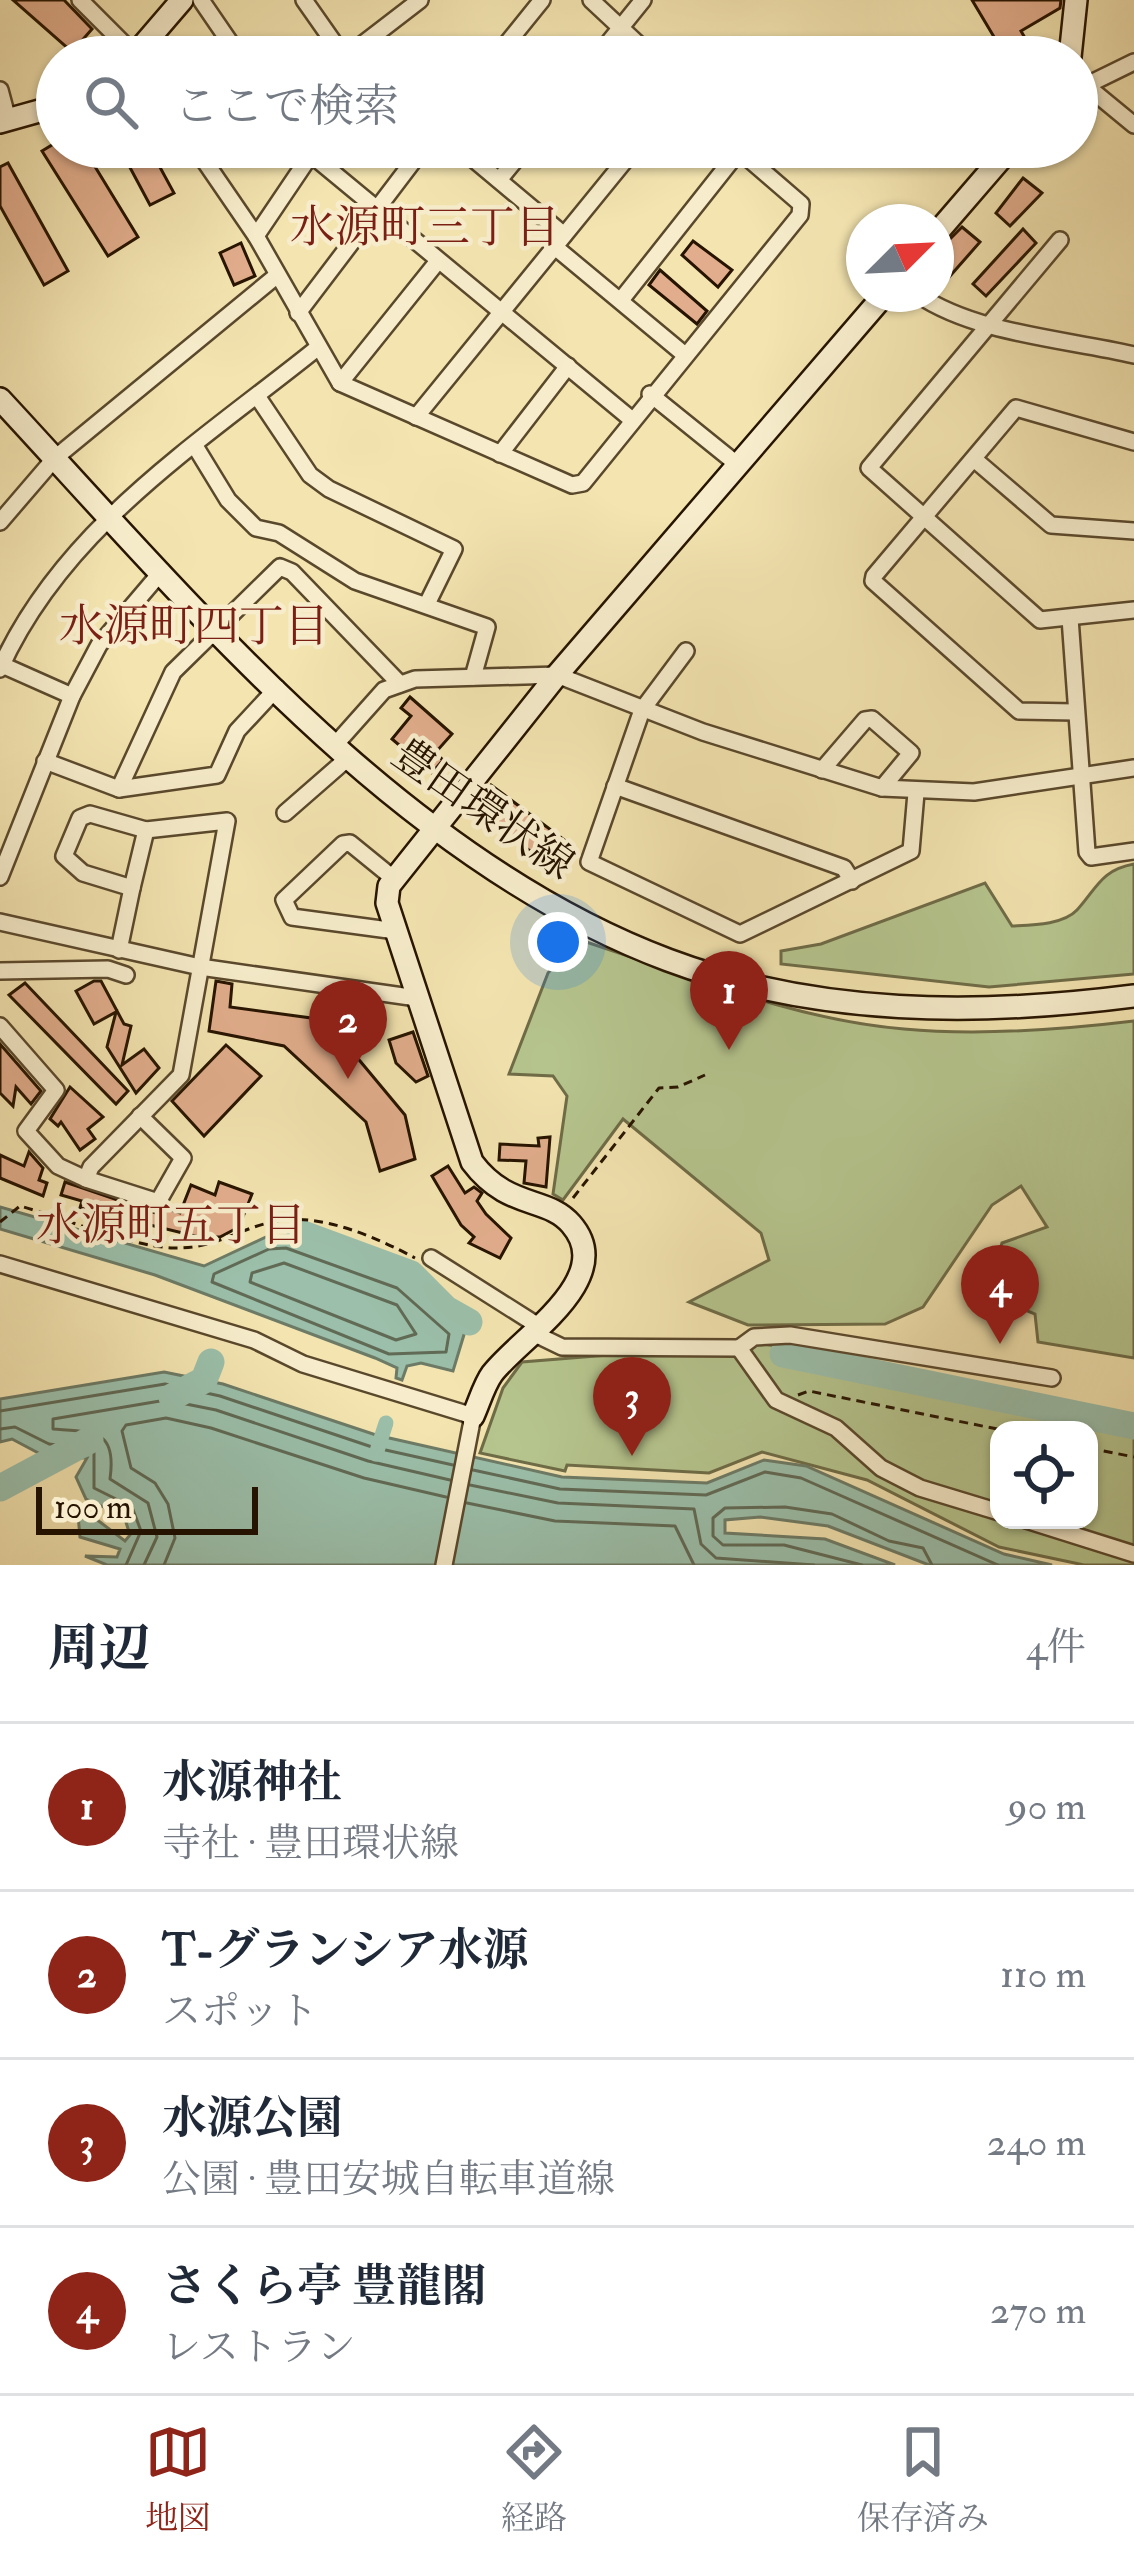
<!DOCTYPE html>
<html lang="ja">
<meta charset="utf-8">
<style>
:root{--surface:#fff;--page:#f2f2f3;--text:#1f2937;--muted:#747a83;--line:#e0e1e3;--accent:#8f2418}
body{margin:0;font-family:"IM FELL Double Pica","Noto Serif JP",serif;background:var(--page);color:var(--text)}
.controls{position:absolute;right:36px;bottom:36px;display:grid;overflow:hidden;border-radius:24px;box-shadow:0 3px 9px #0004}
.controls button{width:108px;height:108px;display:grid;place-items:center;padding:0;border:0;border-bottom:3px solid var(--line);background:var(--surface);color:var(--text);font:60px sans-serif}
.compass{position:absolute;left:846px;top:204px;width:108px;height:108px;border-radius:50%;background:var(--surface);box-shadow:0 3px 9px #0004;rotate:66deg}
.scale{position:absolute;left:36px;bottom:30px;width:222px;box-sizing:border-box;padding-left:12px;border:6px solid #271400;border-top:0;font-size:33px;line-height:42px;white-space:nowrap;color:#271400;-webkit-text-stroke:9px #f7edcc;paint-order:stroke}
.you{position:absolute;left:558px;top:942px;width:42px;height:42px;margin:-30px;border:9px solid #fff;border-radius:50%;background:#1a73e8;box-shadow:0 0 0 18px #1a73e833}
.badge{display:grid;place-items:center;width:78px;height:78px;border-radius:50%;background:var(--accent);color:#fff;font-size:39px;font-weight:700}
.pin{position:absolute;translate:-50% -99px;filter:drop-shadow(0 3px 6px #0008)}
.pin::after{content:'';position:absolute;top:63px;width:42px;height:36px;background:inherit;clip-path:polygon(0 0,100% 0,50% 100%)}
.list{margin:0;padding:0;list-style:none}
h2{display:flex;justify-content:space-between;align-items:center;height:156px;margin:0;padding:0 48px;font-size:51px}
h2 small{font-size:39px;font-weight:400;color:var(--muted)}
.list li{display:grid;grid-template-columns:78px 1fr auto;gap:36px;align-items:center;box-sizing:border-box;height:168px;padding:0 48px;border-top:3px solid var(--line)}
.list b{display:block;font-size:45px;white-space:nowrap}
.list p{margin:0;font-size:39px;white-space:nowrap;color:var(--muted)}
.list em{font-size:39px;font-style:normal;color:var(--muted)}
.icon{flex:none;width:66px;height:66px;fill:none;stroke:currentColor;stroke-width:2;stroke-linecap:round;stroke-linejoin:round}
.map{position:relative;flex:none;width:1134px;height:1565px;overflow:hidden}
.search{position:absolute;background:var(--surface);box-shadow:0 3px 9px #0004;left:36px;right:36px;top:36px;height:132px;display:flex;align-items:center;gap:30px;box-sizing:border-box;padding:0 42px;border-radius:66px;color:var(--muted);font-size:45px}
.sheet{height:828px;background:var(--surface)}
nav{display:flex;justify-content:space-around;align-items:center;box-sizing:border-box;height:168px;border-top:3px solid var(--line);background:var(--surface);font-size:33px;color:var(--muted)}
nav a{display:grid;justify-items:center;gap:6px}
nav .on{color:var(--accent)}
.map>svg:first-child{display:block}
</style>
<div class="map">
<svg width="1134" height="1565" viewBox="0 0 1134 1565">
<rect width="100%" height="100%" fill="#f3e4b0"/>
<filter id="stains"><feTurbulence type="fractalNoise" baseFrequency=".00167" numOctaves="4"/><feColorMatrix values="0 0 0 0 .2 0 0 0 0 .09 0 0 0 0 .02 0 0 0 .5 -.17"/></filter>
<radialGradient id="worn" r=".72"><stop offset=".6" stop-color="#630" stop-opacity="0"/><stop offset="1" stop-color="#630" stop-opacity=".3"/></radialGradient>
<g fill="#b6c58e" stroke="#6e6c47" stroke-width="3" fill-rule="evenodd">
<path d="M1134,864V974L989,987L781,964V951L821,944L985,883L1012,926C1031,925 1063,925 1077,910C1097,888 1101,870 1134,864Z"/>
<path d="M577,939C683,973 793,1020 904,1029C980,1036 1059,1030 1134,1021V1358L1038,1342L1035,1314L987,1294L1002,1243L1047,1227L1021,1186L992,1205L923,1307L885,1324L748,1325L689,1302L769,1260L761,1233L623,1119L563,1200L553,1194L567,1096L553,1076L509,1074L548,973Z"/>
<path d="M757,1343L889,1365L1134,1419V1565H1084L999,1547L867,1480L762,1452L709,1473L567,1465L565,1471L480,1453L503,1388L522,1362ZM999,1430H1089V1520H999Z"/>
</g>
<g fill="#9bbfaa" stroke="#6d7b66" stroke-width="3">
<path d="M0,1207L204,1266L266,1237L287,1236L401,1276C427,1290 438,1316 466,1328L453,1371L421,1363L407,1366L402,1380L396,1378L397,1368L375,1358L155,1275L0,1229Z"/>
<polygon points="164,1372 223,1384 376,1435 562,1477 707,1483 764,1460 806,1466 1004,1554 1052,1565 929,1565 828,1526 760,1517 725,1520 725,1533 825,1539 895,1565 107,1565 85,1556 117,1557 120,1549 80,1537 78,1515 96,1519 125,1541 130,1535 124,1516 86,1499 76,1477 87,1458 46,1457 12,1439 0,1442 0,1399"/>
</g>
<g fill="none" stroke-linecap="round" stroke-linejoin="round">
<g stroke="#616a55" stroke-width="3">
<polygon points="286,1248 397,1288 449,1334 446,1352 389,1354 212,1282 214,1274 269,1249"/>
<polygon points="284,1263 397,1305 416,1334 396,1340 250,1282 252,1273"/>
<polyline points="0,1411 165,1384 220,1396 372,1447 453,1465"/>
<polyline points="0,1429 15,1427 49,1444 94,1450 94,1488 132,1507 141,1531 126,1565"/>
<polyline points="473,1470 560,1489 706,1495 765,1472 801,1478 998,1565"/>
<polyline points="470,1485 558,1503 694,1509 701,1544 716,1558 814,1565"/>
<polyline points="467,1503 555,1521 675,1526 694,1565"/>
<path d="M144,1565L157,1537L148,1503L110,1479C117,1429 94,1432 53,1429V1419L166,1400L216,1410L368,1461L450,1480"/>
<polyline points="164,1565 175,1538 168,1504 155,1483 131,1468 122,1431 126,1425 166,1418 211,1428 364,1478 446,1497"/>
<polyline points="862,1565 784,1545 723,1545 713,1536 713,1518 725,1508 785,1507 832,1514 889,1541 923,1548 932,1565"/>
</g>
<polyline stroke="#9bbfaa" stroke-width="15" points="376,1454 386,1423"/>
<g stroke="#9bbfaa" stroke-width="27">
<polyline points="300,1233 411,1274 446,1309 469,1322"/>
<polyline points="783,1354 1134,1426"/>
<polyline points="172,1397 204,1380 211,1362"/>
<polyline points="0,1488 90,1440"/>
</g>
</g>
<g fill="#e1ad8c" stroke="#271400" stroke-width="3">
<polygon points="13,0 64,0 92,29 72,52"/>
<polygon points="972,0 1061,0 1060,8 1021,31 1036,57 1006,57"/>
<polygon points="57,142 57,147 83,147 138,237 108,256 42,151"/>
<polygon points="119,147 149,147 174,193 150,205"/>
<polygon points="8,163 68,271 44,285 0,206 0,167"/>
<polygon points="1023,178 1042,193 1010,226 996,213"/>
<polygon points="962,227 980,242 943,284 936,277 936,253"/>
<polygon points="1023,229 1036,243 986,296 973,284"/>
<polygon points="693,241 732,270 718,287 682,255"/>
<polygon points="241,243 255,276 234,285 220,253"/>
<polygon points="660,270 707,311 697,324 649,285"/>
<polygon points="410,697 452,734 435,753 443,760 432,773 392,739 411,716 401,708"/>
<polygon points="491,785 571,845 554,869 474,809"/>
<polygon points="94,981 101,981 124,1024 131,1026 122,1065 144,1049 159,1068 136,1093 107,1047 116,1012 94,1024 76,991"/>
<polygon points="216,981 232,984 230,1007 311,1018 342,1047 345,1043 405,1115 415,1159 380,1171 366,1122 284,1046 209,1031"/>
<polygon points="25,983 128,1091 116,1104 9,995"/>
<polygon points="413,1032 428,1076 416,1082 396,1063 389,1040"/>
<polygon points="0,1044 41,1091 31,1104 16,1087 13,1106 0,1093"/>
<polygon points="226,1045 261,1076 204,1136 172,1101"/>
<polygon points="70,1087 103,1117 88,1129 95,1139 80,1150 61,1122 58,1126 50,1119"/>
<polygon points="550,1137 546,1187 524,1183 526,1161 499,1160 500,1144 539,1146 538,1138"/>
<polygon points="29,1152 43,1168 39,1180 47,1183 43,1196 0,1178 0,1155 24,1166"/>
<polygon points="448,1166 465,1193 474,1187 482,1193 477,1201 486,1214 511,1238 500,1258 469,1243 474,1237 461,1225 432,1176"/>
<polygon points="65,1182 159,1214 168,1209 180,1213 191,1185 215,1195 219,1182 252,1194 239,1227 220,1237 199,1237 80,1208 82,1201 61,1195"/>
</g>
<g fill="none" stroke-linecap="round" stroke-linejoin="round">
<g stroke="#5a482c" stroke-width="20">
<g id="street">
<polyline points="80,0 137,57"/>
<polyline points="201,0 240,57"/>
<polyline points="304,0 344,57"/>
<polyline points="591,0 652,57"/>
<polyline points="346,57 420,0"/>
<polyline points="496,57 542,0"/>
<polyline points="597,57 643,0"/>
<polyline points="1077,78 1134,125"/>
<polyline points="1087,85 1134,62"/>
<polyline points="0,90 8,120"/>
<polyline points="195,147 256,236 340,383 572,485 583,483 800,215 801,204 735,147"/>
<polyline points="302,147 631,419"/>
<polyline points="459,147 564,235"/>
<polyline points="499,180 526,147"/>
<polyline points="256,236 316,147"/>
<polyline points="1060,240 869,468 1040,620 1134,610"/>
<polyline points="555,247 685,355"/>
<path d="M917,294C976,334 1066,339 1134,355"/>
<polyline points="621,300 739,151"/>
<polyline points="298,313 424,147"/>
<polyline points="340,383 438,261"/>
<polyline points="650,394 738,465"/>
<polyline points="257,396 310,475 329,489 454,549 427,604"/>
<polyline points="416,417 636,147"/>
<polyline points="195,446 228,500 256,528 279,533 355,581 487,627 473,677"/>
<polyline points="500,454 568,366"/>
<polyline points="974,459 1051,525 1134,531"/>
<polyline points="0,522 55,458 275,277"/>
<polyline points="1070,618 1087,852 1091,857 1134,851"/>
<polyline points="686,651 642,710 589,862 740,934 911,851 916,793"/>
<polyline points="0,664 72,696"/>
<path d="M0,669C63,528 199,443 316,349"/>
<polyline points="1075,712 1019,711 873,581 874,576 1016,408 1134,442"/>
<polyline points="335,745 384,690 415,679 557,675 703,732 882,788 974,792 1134,768"/>
<polyline points="45,761 119,789 217,775 237,731 277,688"/>
<polyline points="822,770 865,720 872,719 911,753 882,788"/>
<polyline points="615,786 844,868 852,881"/>
<polyline points="119,789 173,672 280,567 292,572 400,684"/>
<polyline points="285,813 348,758"/>
<polyline points="0,877 72,696 99,645 162,571"/>
<polyline points="393,878 350,843 343,844 284,900 292,917 396,931"/>
<polyline points="132,888 146,830"/>
<polyline points="0,922 200,967 417,998"/>
<polyline points="0,971 108,969 126,975"/>
<polyline points="0,1026 56,1090 26,1131 58,1166 86,1179 91,1167 181,1075 227,821 146,830 90,814 80,818 64,856 83,873 132,888 119,950"/>
<polyline points="86,1179 158,1202 183,1158 140,1116"/>
<polyline points="431,1258 540,1327"/>
<polyline points="0,1264 254,1340 303,1364 473,1416 444,1565"/>
<polyline points="533,1333 562,1347 739,1348"/>
<polyline points="739,1348 754,1337 790,1335 1052,1378"/>
<polyline points="739,1348 776,1400 836,1428 881,1468 920,1488 999,1512"/>
<polyline points="1026,1520 1134,1554"/>
</g>
</g>
<g stroke="#271400" stroke-width="26">
<g id="secondary">
<polyline points="133,57 182,0"/>
<polyline points="1070,57 1076,0"/>
<polyline points="0,122 57,106"/>
<polyline points="936,234 1011,147"/>
<path d="M0,399C190,604 401,860 668,960C817,1016 979,1016 1134,996"/>
<path d="M473,1416C479,1403 484,1385 492,1374C519,1338 619,1279 571,1224C547,1196 508,1210 472,1162L387,903L389,886L557,675L885,294"/>
</g>
</g>
<g stroke="#271400" stroke-width="3" stroke-dasharray="9 6" stroke-linecap="butt">
<polyline points="573,1198 659,1088 678,1087 705,1075"/>
<path d="M0,1222L20,1206C64,1218 129,1246 173,1248C214,1249 236,1230 272,1222C317,1211 376,1237 415,1258"/>
<polyline points="798,1395 809,1391 1002,1430"/>
<polyline points="1089,1448 1134,1457"/>
</g>
<use href="#street" stroke="#f7edcc" stroke-width="15"/>
<use href="#secondary" stroke="#f7edcc" stroke-width="21"/>
</g>
<g text-anchor="middle" stroke-width="9" stroke-linejoin="round" paint-order="stroke">
<g font-size="42" fill="#271400" stroke="#f7edcc">
<text transform="translate(484 808) rotate(35)" y="15">豊田環状線</text>
</g>
<g font-size="45" fill="#7a1f14" stroke="#f7edcc">
<text x="425" y="242">水源町三丁目</text>
<text x="194" y="641">水源町四丁目</text>
<text x="171" y="1240">水源町五丁目</text>
</g>
</g>
<rect width="100%" height="100%" filter="url(#stains)"/>
<rect width="100%" height="100%" fill="url(#worn)"/>
</svg>
<div class="controls">
<button><svg class="icon" aria-label="locate" viewBox="0 0 24 24"><circle cx="12" cy="12" r="6"/><path d="M12 2v4M12 18v4M2 12h4M18 12h4"/></svg></button>
</div>
<svg class="compass" viewBox="-18 -18 36 36"><path d="M0-13l5 13h-10z" fill="#e53935"/><path d="M0 13l5-13h-10z" fill="#747a83"/></svg>
<div class="scale">100 m</div>
<div class="you"></div>
<div class="pin badge" style="left:729px;top:1050px">1</div>
<div class="pin badge" style="left:348px;top:1079px">2</div>
<div class="pin badge" style="left:632px;top:1456px">3</div>
<div class="pin badge" style="left:1000px;top:1344px">4</div>
<div class="search"><svg class="icon" aria-label="search" viewBox="0 0 24 24"><circle cx="10" cy="10" r="6"/><path d="M15 15l6 6"/></svg>ここで検索</div>
</div>
<section class="sheet">
<h2>周辺<small>4件</small></h2>
<ul class="list">
<li><span class="badge">1</span><div><b>水源神社</b><p>寺社 · 豊田環状線</p></div><em>90 m</em></li>
<li><span class="badge">2</span><div><b>T-グランシア水源</b><p>スポット</p></div><em>110 m</em></li>
<li><span class="badge">3</span><div><b>水源公園</b><p>公園 · 豊田安城自転車道線</p></div><em>240 m</em></li>
<li><span class="badge">4</span><div><b>さくら亭 豊龍閣</b><p>レストラン</p></div><em>270 m</em></li>
</ul>
</section>
<nav>
<a class="on"><svg class="icon" aria-label="map" viewBox="0 0 24 24"><path d="M3 6l6-2 6 2 6-2v14l-6 2-6-2-6 2zM9 4v14M15 6v14"/></svg>地図</a>
<a><svg class="icon" aria-label="directions" viewBox="0 0 24 24"><path d="M12 3l9 9-9 9-9-9zM9 14v-3h6M13 9l2 2-2 2"/></svg>経路</a>
<a><svg class="icon" aria-label="saved" viewBox="0 0 24 24"><path d="M7 4h10v16l-5-4-5 4z"/></svg>保存済み</a>
</nav>
